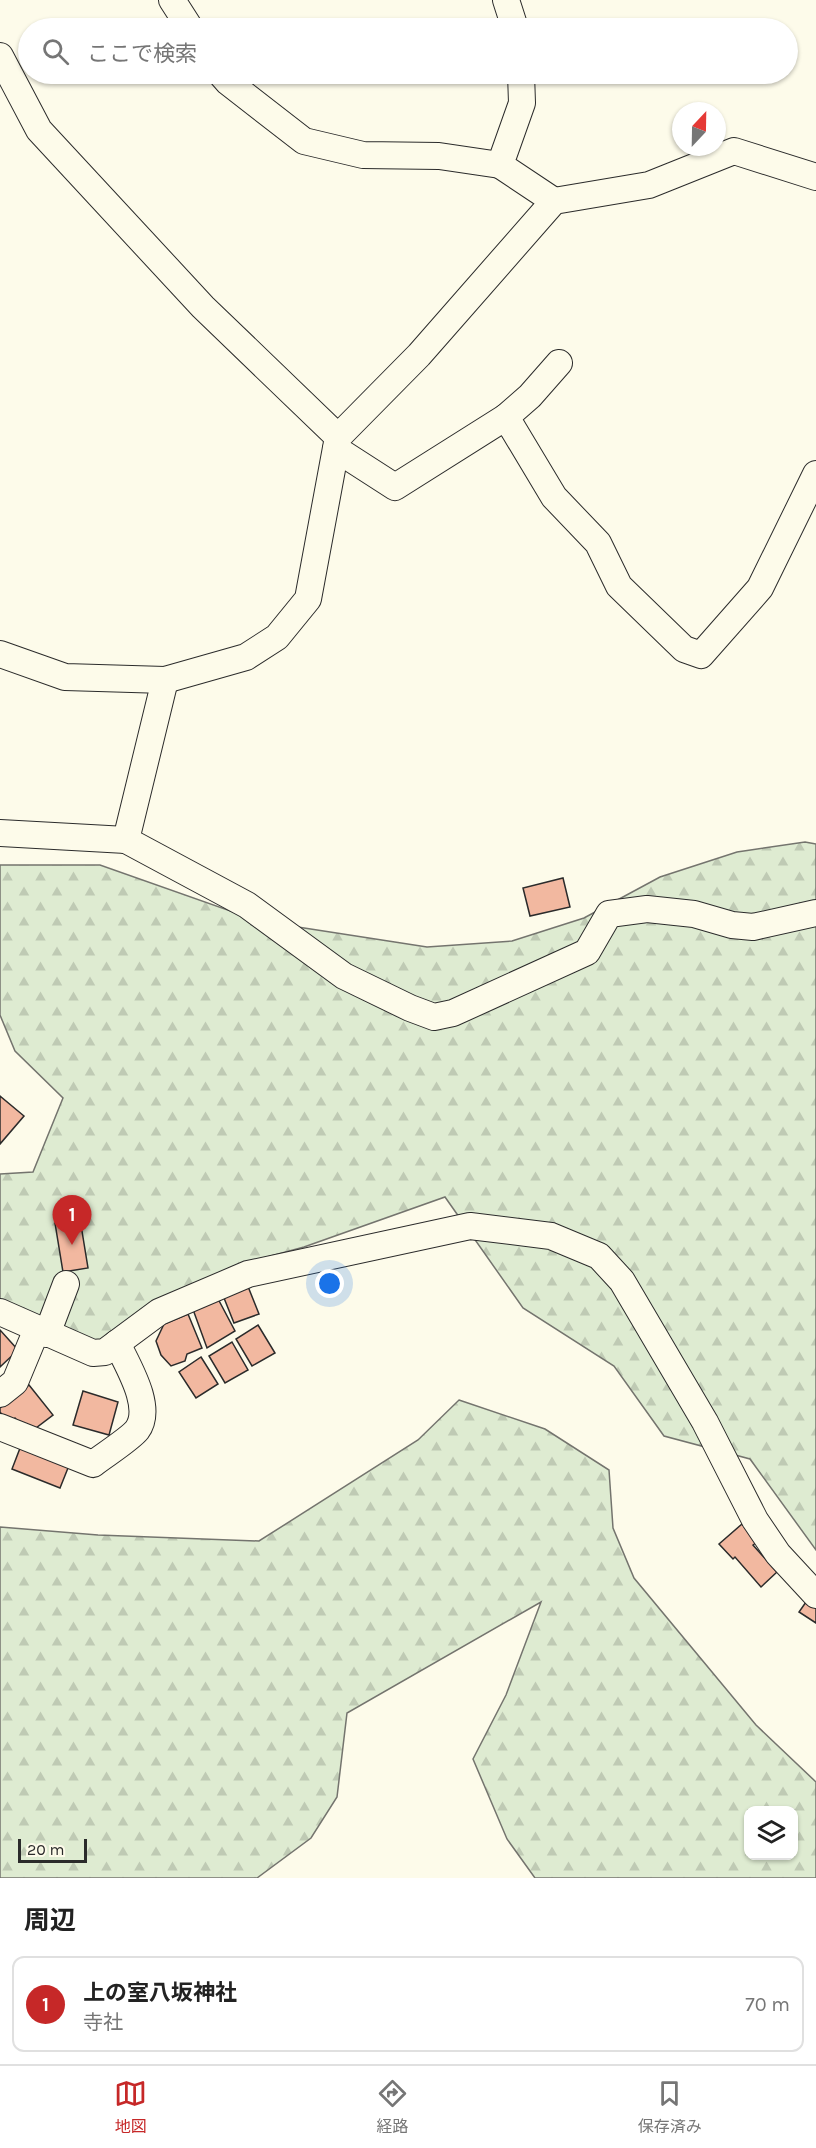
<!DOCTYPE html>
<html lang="ja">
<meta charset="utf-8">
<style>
:root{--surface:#fff;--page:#f2f2f2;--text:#222;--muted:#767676;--line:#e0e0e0;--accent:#c62828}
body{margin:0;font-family:Karla,"Noto Sans JP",sans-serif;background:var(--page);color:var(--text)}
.controls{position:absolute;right:18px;bottom:18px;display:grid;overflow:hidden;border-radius:12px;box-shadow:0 2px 4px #0004}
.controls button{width:54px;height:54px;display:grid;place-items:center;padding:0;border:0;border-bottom:2px solid var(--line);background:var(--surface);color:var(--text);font:30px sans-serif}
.compass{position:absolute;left:672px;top:102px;width:54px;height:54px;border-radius:50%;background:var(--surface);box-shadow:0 2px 4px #0004;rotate:22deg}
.scale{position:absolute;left:18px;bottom:15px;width:69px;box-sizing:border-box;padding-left:6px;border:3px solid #2b2b2b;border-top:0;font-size:16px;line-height:21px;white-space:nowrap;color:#2b2b2b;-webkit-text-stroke:4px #fdfbea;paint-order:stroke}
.you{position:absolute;left:330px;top:1284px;width:21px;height:21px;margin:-15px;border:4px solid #fff;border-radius:50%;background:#1a73e8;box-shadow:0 0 0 9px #1a73e833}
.badge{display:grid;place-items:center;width:39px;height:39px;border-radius:50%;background:var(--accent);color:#fff;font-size:20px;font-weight:700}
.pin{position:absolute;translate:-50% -50px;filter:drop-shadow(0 2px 3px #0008)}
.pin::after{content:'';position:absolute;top:32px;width:21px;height:18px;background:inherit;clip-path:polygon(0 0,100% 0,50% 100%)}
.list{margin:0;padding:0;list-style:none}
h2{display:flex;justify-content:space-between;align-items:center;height:78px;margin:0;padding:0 24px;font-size:26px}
h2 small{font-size:20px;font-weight:400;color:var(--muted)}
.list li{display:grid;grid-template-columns:39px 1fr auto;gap:18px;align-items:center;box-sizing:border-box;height:96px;margin:0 12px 12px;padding:0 12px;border:2px solid var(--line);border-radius:12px}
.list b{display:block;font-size:22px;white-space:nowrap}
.list p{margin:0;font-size:20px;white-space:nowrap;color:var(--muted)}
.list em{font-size:20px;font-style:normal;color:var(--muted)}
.icon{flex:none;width:33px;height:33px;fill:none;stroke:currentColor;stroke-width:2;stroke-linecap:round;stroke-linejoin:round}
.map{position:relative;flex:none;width:816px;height:1878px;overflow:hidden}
.search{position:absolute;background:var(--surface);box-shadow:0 2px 4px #0004;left:18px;right:18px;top:18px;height:66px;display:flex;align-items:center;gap:15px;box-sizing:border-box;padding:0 21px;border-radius:33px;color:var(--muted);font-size:22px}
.sheet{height:186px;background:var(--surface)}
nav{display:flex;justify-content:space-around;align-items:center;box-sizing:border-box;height:84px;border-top:2px solid var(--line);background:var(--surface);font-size:16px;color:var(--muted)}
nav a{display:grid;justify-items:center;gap:3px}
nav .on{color:var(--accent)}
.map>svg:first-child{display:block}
</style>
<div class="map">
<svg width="816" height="1878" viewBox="0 0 816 1878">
<defs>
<pattern id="forest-firs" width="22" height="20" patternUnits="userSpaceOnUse" patternTransform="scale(1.5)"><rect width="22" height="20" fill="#deebd1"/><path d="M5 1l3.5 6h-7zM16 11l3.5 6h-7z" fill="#bfcab4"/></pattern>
</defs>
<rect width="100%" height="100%" fill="#fdfbea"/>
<g fill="url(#forest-firs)" stroke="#74746e" stroke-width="1.5" fill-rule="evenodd">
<polygon points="805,842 816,844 816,1550 750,1459 664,1436 614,1366 523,1308 445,1197 304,1247 234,1266 151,1305 98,1342 0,1301 0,1174 33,1172 63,1098 15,1051 0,1015 0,865 100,865 259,921 427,947 512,941 584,918 660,877 737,852"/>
<path d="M459,1400L545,1429L609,1470L613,1528L634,1578L756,1725L816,1782V1878H535L507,1839L473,1759L506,1695L541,1602L347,1713L337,1797L311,1838L257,1878H0V1527L98,1535L259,1541L418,1440ZM748,1810H794V1856H748Z"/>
</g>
<g fill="#f2b8a0" stroke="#2b2b2b" stroke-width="1.5">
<polygon points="563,878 570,907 530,916 523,888"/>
<polygon points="0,1096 24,1116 0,1144"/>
<polygon points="80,1219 88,1268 63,1272 55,1223"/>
<polygon points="247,1284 259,1314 234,1323 222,1293"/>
<polygon points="216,1295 235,1331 207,1348 191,1304"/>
<polygon points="188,1314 202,1348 187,1354 185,1361 171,1366 161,1355 156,1341 164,1324"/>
<polygon points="258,1325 275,1353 252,1366 236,1339"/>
<polygon points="0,1330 18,1350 0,1367"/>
<polygon points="232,1342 248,1370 225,1383 209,1356"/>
<polygon points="201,1357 218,1384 196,1398 179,1372"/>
<polygon points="29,1385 53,1415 28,1434 15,1418 9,1423 0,1412 0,1408"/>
<polygon points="83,1391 118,1402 109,1435 73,1425"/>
<polygon points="22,1443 70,1463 60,1488 12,1469"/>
<polygon points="742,1524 757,1542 753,1545 777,1572 761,1587 735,1557 733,1559 719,1544"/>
<polygon points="806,1602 816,1608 816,1623 799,1612"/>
</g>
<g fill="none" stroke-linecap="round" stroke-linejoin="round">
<g stroke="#2b2b2b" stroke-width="28">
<g id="minor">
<polyline points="172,0 190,28"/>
<polyline points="506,0 515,28"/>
<polyline points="0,56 39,130 203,307 338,437"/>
<polyline points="221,74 228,82 304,141 363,155 439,156 500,165"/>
<polyline points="521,74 522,103 500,165 554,201"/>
<polyline points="506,417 530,396 559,363"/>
<polyline points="336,449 395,487 506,417 554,497 598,543 619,586 684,649 701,655 760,588 816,474"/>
<polyline points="0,654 65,677 165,680 246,657 277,637 308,599 338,437 419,355 554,201 649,185 734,151 816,177"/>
<polyline points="165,680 126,840 247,905 344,976 410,1008 434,1017 453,1013 587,952 609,914 647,909 694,914 732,925 753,927 816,913"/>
<polyline points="0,833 126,840"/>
<polyline points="0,1312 93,1353 105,1352 159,1312 248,1274 470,1226 551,1236 599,1256 622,1281 705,1422 755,1520 778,1554 816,1595"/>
<polyline points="47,1334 66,1284"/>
<polyline points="0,1394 15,1382 37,1329"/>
<path d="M0,1427L93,1464C103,1456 130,1439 137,1430C154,1407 127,1365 117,1343"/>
</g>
</g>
<use href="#minor" stroke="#fdfbea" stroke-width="26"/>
</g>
</svg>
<div class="controls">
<button><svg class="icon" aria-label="layers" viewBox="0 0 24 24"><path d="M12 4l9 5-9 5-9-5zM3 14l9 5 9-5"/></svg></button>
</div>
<svg class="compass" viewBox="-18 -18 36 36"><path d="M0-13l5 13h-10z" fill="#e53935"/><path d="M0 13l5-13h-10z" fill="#767676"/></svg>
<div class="scale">20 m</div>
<div class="you"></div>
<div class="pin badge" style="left:72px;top:1245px">1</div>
<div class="search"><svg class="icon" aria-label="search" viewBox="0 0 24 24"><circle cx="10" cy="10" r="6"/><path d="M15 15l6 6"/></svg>ここで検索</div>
</div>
<section class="sheet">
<h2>周辺<small></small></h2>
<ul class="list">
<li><span class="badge">1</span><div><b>上の室八坂神社</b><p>寺社</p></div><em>70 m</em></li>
</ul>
</section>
<nav>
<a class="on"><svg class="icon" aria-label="map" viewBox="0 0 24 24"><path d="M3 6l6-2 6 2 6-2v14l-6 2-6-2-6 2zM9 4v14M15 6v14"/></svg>地図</a>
<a><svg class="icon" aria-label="directions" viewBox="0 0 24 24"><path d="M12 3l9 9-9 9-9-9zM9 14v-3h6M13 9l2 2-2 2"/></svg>経路</a>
<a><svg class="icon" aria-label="saved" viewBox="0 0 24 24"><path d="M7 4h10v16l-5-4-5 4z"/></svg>保存済み</a>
</nav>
